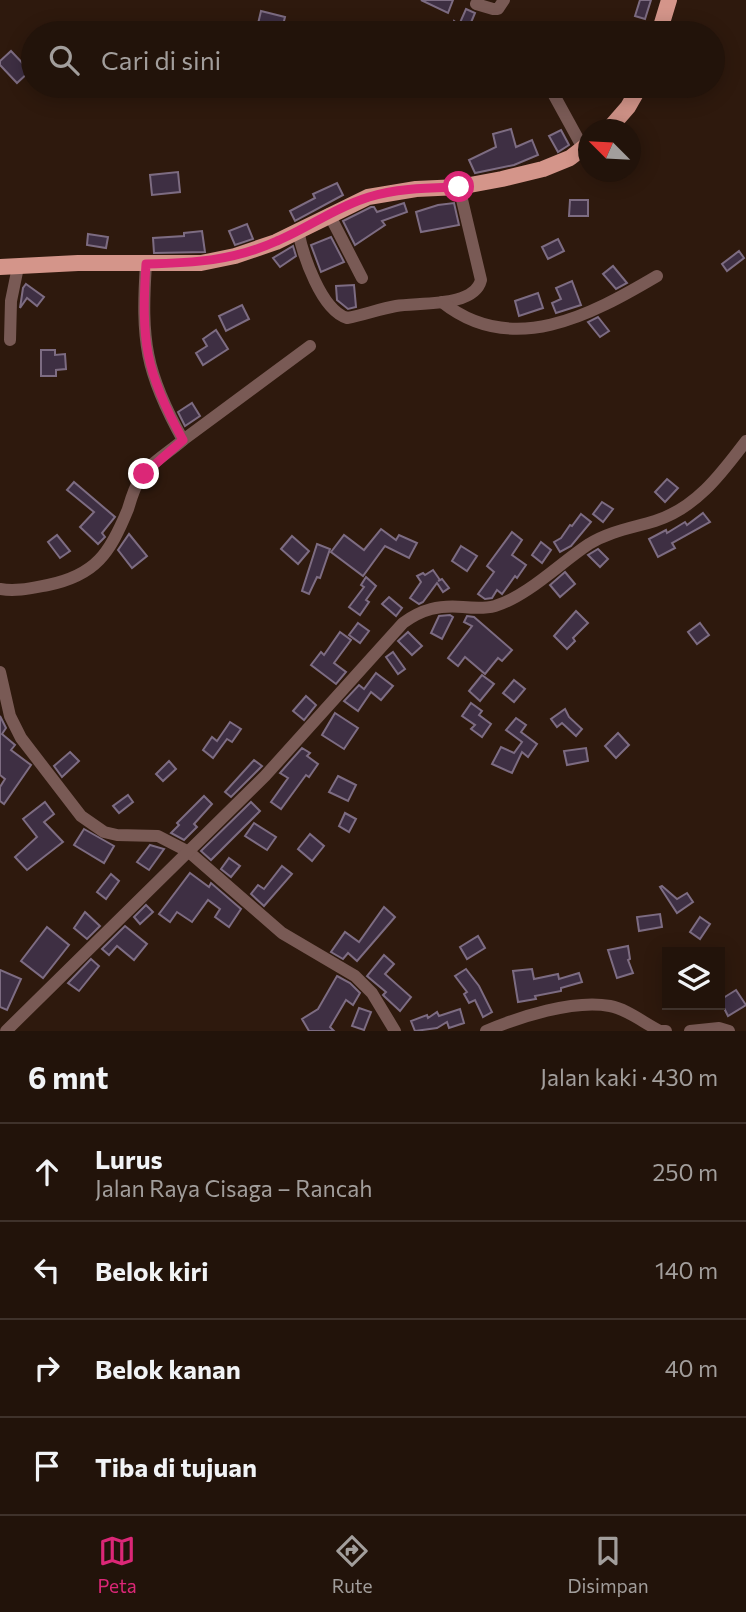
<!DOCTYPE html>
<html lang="id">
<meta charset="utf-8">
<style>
:root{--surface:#22130a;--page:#2e2018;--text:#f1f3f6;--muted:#a29e9c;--line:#3f322b;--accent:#db2777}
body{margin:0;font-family:Commissioner,sans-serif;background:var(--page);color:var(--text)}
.controls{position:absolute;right:21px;bottom:21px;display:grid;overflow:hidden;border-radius:0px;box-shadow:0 4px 18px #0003}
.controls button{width:63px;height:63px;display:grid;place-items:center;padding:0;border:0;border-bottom:2px solid var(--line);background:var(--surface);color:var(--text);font:35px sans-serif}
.compass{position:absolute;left:578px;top:119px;width:63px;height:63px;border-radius:50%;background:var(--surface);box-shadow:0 4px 18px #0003;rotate:294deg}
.stop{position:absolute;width:21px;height:21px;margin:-16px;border:5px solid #db2777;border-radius:50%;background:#fff}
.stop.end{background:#db2777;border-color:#fff;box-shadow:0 2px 7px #0008}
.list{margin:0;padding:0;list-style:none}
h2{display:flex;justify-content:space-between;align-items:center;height:91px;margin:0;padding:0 28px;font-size:30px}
h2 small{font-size:23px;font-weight:400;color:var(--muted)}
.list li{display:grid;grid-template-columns:46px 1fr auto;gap:21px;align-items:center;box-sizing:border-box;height:98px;padding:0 28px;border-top:2px solid var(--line)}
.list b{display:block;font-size:26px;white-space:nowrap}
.list p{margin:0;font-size:23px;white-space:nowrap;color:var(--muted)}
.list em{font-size:23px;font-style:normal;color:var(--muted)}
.icon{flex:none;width:38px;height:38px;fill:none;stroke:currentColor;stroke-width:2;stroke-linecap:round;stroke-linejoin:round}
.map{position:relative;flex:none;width:746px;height:1031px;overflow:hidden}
.search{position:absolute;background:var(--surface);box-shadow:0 4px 18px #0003;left:21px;right:21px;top:21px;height:77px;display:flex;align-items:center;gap:18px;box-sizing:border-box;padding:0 24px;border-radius:38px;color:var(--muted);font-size:26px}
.sheet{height:483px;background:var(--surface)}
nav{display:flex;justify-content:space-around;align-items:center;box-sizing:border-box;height:98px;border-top:2px solid var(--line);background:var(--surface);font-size:19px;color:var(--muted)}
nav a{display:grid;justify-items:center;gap:4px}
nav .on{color:var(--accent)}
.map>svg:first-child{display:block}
</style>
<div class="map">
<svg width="746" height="1031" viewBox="0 0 746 1031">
<rect width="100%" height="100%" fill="#2e190d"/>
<g fill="#3e2f43" stroke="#7d6c82" stroke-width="2">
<polygon points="421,0 453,0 448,13"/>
<polygon points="640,0 651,0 645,19 635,16"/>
<polygon points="466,9 475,13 467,32 469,33 450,33 454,21 459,25"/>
<polygon points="261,11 285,17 281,33 257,28"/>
<polygon points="11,51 30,71 17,83 0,65 0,61"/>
<polygon points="511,129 516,147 532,140 538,155 514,165 475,173 469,160 496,147 493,134"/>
<polygon points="561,130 569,145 558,152 549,136"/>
<polygon points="178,172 180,192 152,195 150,175"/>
<polygon points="337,183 343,195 295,221 290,211 315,198 313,194"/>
<polygon points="570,200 588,200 588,216 569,216"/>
<polygon points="404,203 407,212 382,221 385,225 355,245 343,221 371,207 374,207 377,212"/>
<polygon points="454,203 459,225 421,232 416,212 438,205"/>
<polygon points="247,224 253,239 235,245 229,231"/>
<polygon points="202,231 205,252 154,253 153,238 184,236 184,233"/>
<polygon points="88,234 108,237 106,248 87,245"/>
<polygon points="331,237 344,262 321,272 311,245"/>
<polygon points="558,239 564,251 548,259 542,247"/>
<polygon points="293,246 296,256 280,267 273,258"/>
<polygon points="739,251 744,258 727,271 722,264"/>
<polygon points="613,266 627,283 616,289 603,274"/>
<polygon points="572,281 581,305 556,313 552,303 561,299 556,288"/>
<polygon points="26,284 44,297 37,306 27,298 20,308 23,288"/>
<polygon points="354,285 356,307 348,309 337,300 336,286"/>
<polygon points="538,293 543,308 519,316 515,301"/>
<polygon points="242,305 249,319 226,331 219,316"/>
<polygon points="598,317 609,331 600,337 588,322"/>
<polygon points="216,330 228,349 203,365 196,353 207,346 203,339"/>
<polygon points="41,350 55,350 55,355 65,354 66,369 56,370 56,376 41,376"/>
<polygon points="192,403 200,416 185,426 178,412"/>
<polygon points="667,479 678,488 665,502 655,492"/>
<polygon points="74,482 115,517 102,533 105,537 98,544 80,527 94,512 67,490"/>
<polygon points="602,502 613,509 603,522 593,514"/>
<polygon points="703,513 710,522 672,543 675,548 658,557 649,539 666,530 667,533 685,522 687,525"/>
<polygon points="581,514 591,522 571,546 560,552 554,542 561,538 570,525 572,526"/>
<polygon points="381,529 396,540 399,535 417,543 409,558 385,546 363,576 331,552 344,535 364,550"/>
<polygon points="512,532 522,540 512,555 526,565 517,578 515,576 502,594 497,590 492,598 485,599 478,594 494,572 487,566"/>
<polygon points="129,534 147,556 132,568 118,550"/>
<polygon points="57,535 70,551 60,558 48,542"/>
<polygon points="292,536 309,551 298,564 281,549"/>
<polygon points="541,542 551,550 542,563 532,555"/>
<polygon points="317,544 330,549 320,578 317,577 309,594 302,591"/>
<polygon points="461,546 477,556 467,571 452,561"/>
<polygon points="598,549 608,559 600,567 588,555"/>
<polygon points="433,570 440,580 438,581 442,579 449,588 443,592 437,583 423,602 419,604 410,598 421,582 417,576 423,573 425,575"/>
<polygon points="565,572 575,584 560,597 550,585"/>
<polygon points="366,577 376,586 366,600 369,602 360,615 349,607 364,587 361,585"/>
<polygon points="389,597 402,608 396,616 382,604"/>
<polygon points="576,611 588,623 573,638 575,641 567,649 554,636"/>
<polygon points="450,615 453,617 442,639 431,633 439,616"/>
<polygon points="467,616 474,617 512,650 502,661 498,658 485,674 465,657 458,666 448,658 472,626 464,622"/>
<polygon points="358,623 369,631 360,643 349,635"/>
<polygon points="700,623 709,635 697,644 688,632"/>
<polygon points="340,632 351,640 334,663 346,672 336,684 311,665 321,652 324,655"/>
<polygon points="408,632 422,646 412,655 398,641"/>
<polygon points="393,652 405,669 398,674 386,657"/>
<polygon points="376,673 393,686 381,700 371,692 358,711 344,701 359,685 364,689"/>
<polygon points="482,675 494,684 480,701 469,691"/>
<polygon points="514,680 525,689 514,702 503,693"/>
<polygon points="306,696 316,705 304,720 293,711"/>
<polygon points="471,703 482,711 479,715 491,724 482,737 471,729 475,725 462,716"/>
<polygon points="565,709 569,717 582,729 576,736 562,723 557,727 551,719"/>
<polygon points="335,713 358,728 344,749 322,735"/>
<polygon points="0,716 6,728 2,734 15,745 11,750 31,765 4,804 0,801 0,787 5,779 0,775"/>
<polygon points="516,718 526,725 521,732 537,744 528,757 522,752 512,773 492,764 501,747 514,753 522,742 506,730"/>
<polygon points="230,722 241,729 232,742 227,739 213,758 203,750 212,737 217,741"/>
<polygon points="618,733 629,745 616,758 605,746"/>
<polygon points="302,748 310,753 307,756 318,764 309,777 306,775 281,809 271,802 288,778 280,773"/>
<polygon points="586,748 588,761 567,765 564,751"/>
<polygon points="70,752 79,761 62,777 54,766"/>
<polygon points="254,760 262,766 231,797 225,792"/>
<polygon points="169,761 176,769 163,781 156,774"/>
<polygon points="338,776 356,785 348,801 329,792"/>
<polygon points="128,795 133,802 119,813 113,806"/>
<polygon points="204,796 212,804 194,824 197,827 184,840 171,833 179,825 177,823"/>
<polygon points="45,802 54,814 44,822 63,842 27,870 15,857 37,837 23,819"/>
<polygon points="251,802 260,811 211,860 201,851"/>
<polygon points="345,813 356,819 349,832 339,826"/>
<polygon points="254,823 276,837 267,850 245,836"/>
<polygon points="84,829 114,846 104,863 74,845"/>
<polygon points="310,834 324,846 312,861 298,849"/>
<polygon points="150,845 164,849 149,870 137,862"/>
<polygon points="229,858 240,866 231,877 221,869"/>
<polygon points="282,866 292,874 264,906 251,894 258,885 264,889"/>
<polygon points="190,873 209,887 211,883 241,909 229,927 215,917 220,909 208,900 192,922 177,912 170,922 159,914"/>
<polygon points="111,874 119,881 106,899 97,892"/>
<polygon points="662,886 677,899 687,893 693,902 677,913 660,887"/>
<polygon points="146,905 153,912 140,924 134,917"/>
<polygon points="384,907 395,917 357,961 348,953 343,959 331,952 345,932 359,942"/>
<polygon points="85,912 100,926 87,939 74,928"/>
<polygon points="660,914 662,927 639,931 637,917"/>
<polygon points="700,917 710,924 700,939 690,932"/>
<polygon points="125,926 147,944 134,960 117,946 109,955 102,949"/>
<polygon points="47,927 69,945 43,978 21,961"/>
<polygon points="478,936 485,948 467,959 460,947"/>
<polygon points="628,946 630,959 628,960 633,973 617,978 608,950"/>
<polygon points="384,955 394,964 385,974 411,997 400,1011 385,997 383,995 386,992 367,976"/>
<polygon points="91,959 99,966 79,991 68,983"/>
<polygon points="466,969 479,986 492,1012 483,1017 475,1000 469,1003 464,994 467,992 455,976"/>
<polygon points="532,969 534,979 558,974 559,979 579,973 582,982 561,988 561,991 535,996 536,999 518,1002 513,971"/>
<polygon points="0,970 21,979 7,1010 0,1007"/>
<polygon points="337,976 350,983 360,993 353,1005 346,1000 330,1027 334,1031 309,1031 302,1019 318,1009"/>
<polygon points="736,990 746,1005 728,1016 720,1000"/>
<polygon points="359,1008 371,1012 364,1030 352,1026"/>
<polygon points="460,1009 464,1023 449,1028 447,1022 437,1028 415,1031 411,1021 427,1015 428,1018 437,1012 439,1016"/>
</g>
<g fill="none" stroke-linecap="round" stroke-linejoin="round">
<g stroke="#795a55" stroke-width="12">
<polyline points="476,4 493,9 498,9 504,0"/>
<polyline points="549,86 583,148"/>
<polyline points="329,214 362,278"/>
<path d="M298,231C303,255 321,310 347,318C364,315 379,309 396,306C418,302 474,308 481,280L459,187"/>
<path d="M146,264C141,340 145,372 183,440L310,346"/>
<path d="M442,302C512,358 591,315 657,276"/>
<polyline points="10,340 11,301 18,267"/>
<path d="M0,589C16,592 32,588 48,585C96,575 110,553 128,509C131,499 134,488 140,479C147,465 171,451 183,440"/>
<polyline points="0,672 10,716 21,738 81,816 104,832 117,835 158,836 189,852 282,933 355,976 372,993 395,1031"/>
<path d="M6,1031L265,776L403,623C422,609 439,605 463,607C473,608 484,609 495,606C528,596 560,563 589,544C610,531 632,528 655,521C696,508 721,474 746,441"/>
<path d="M486,1031C519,1017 574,999 610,1006C627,1009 644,1023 660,1031H666"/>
<polyline points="690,1031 719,1028 729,1031"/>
</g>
<g stroke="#d4958a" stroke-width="16">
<polyline points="659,33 669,0"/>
<polyline points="608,130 628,107 640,86"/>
<polyline points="0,267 78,263 201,263 235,256 276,242 368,197 416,189 459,187 502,179 543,169 570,158 588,144"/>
</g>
</g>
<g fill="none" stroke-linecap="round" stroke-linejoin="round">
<path stroke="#db2777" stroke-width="9" d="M144,474L183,440C145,372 141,340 146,264C193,263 233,261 277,241C308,228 336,207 369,197C397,188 429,188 459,187"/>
</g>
</svg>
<div class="controls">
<button><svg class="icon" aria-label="layers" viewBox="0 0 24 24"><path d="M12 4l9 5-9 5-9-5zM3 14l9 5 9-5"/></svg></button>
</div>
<svg class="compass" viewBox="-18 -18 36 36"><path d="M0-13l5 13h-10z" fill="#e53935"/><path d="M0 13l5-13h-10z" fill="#a29e9c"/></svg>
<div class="stop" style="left:459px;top:187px"></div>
<div class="stop end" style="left:144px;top:474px"></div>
<div class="search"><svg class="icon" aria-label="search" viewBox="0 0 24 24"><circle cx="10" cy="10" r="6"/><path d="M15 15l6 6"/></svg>Cari di sini</div>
</div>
<section class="sheet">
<h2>6 mnt<small>Jalan kaki · 430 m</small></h2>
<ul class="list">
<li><svg class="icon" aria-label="ahead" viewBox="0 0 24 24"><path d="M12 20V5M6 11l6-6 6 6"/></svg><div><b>Lurus</b><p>Jalan Raya Cisaga – Rancah</p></div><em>250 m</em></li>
<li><svg class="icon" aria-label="left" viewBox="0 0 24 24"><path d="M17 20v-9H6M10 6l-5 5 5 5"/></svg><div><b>Belok kiri</b></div><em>140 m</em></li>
<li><svg class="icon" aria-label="right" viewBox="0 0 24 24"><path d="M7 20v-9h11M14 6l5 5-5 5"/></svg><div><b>Belok kanan</b></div><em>40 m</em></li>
<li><svg class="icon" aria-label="arrive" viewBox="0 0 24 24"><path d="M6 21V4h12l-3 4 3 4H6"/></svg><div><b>Tiba di tujuan</b></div></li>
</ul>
</section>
<nav>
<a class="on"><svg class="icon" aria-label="map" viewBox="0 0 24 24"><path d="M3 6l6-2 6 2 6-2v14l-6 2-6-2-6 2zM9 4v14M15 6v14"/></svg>Peta</a>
<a><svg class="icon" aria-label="directions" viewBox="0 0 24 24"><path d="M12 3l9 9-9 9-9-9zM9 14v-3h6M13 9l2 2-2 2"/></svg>Rute</a>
<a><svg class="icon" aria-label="saved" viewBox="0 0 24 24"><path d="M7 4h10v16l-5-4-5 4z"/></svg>Disimpan</a>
</nav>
